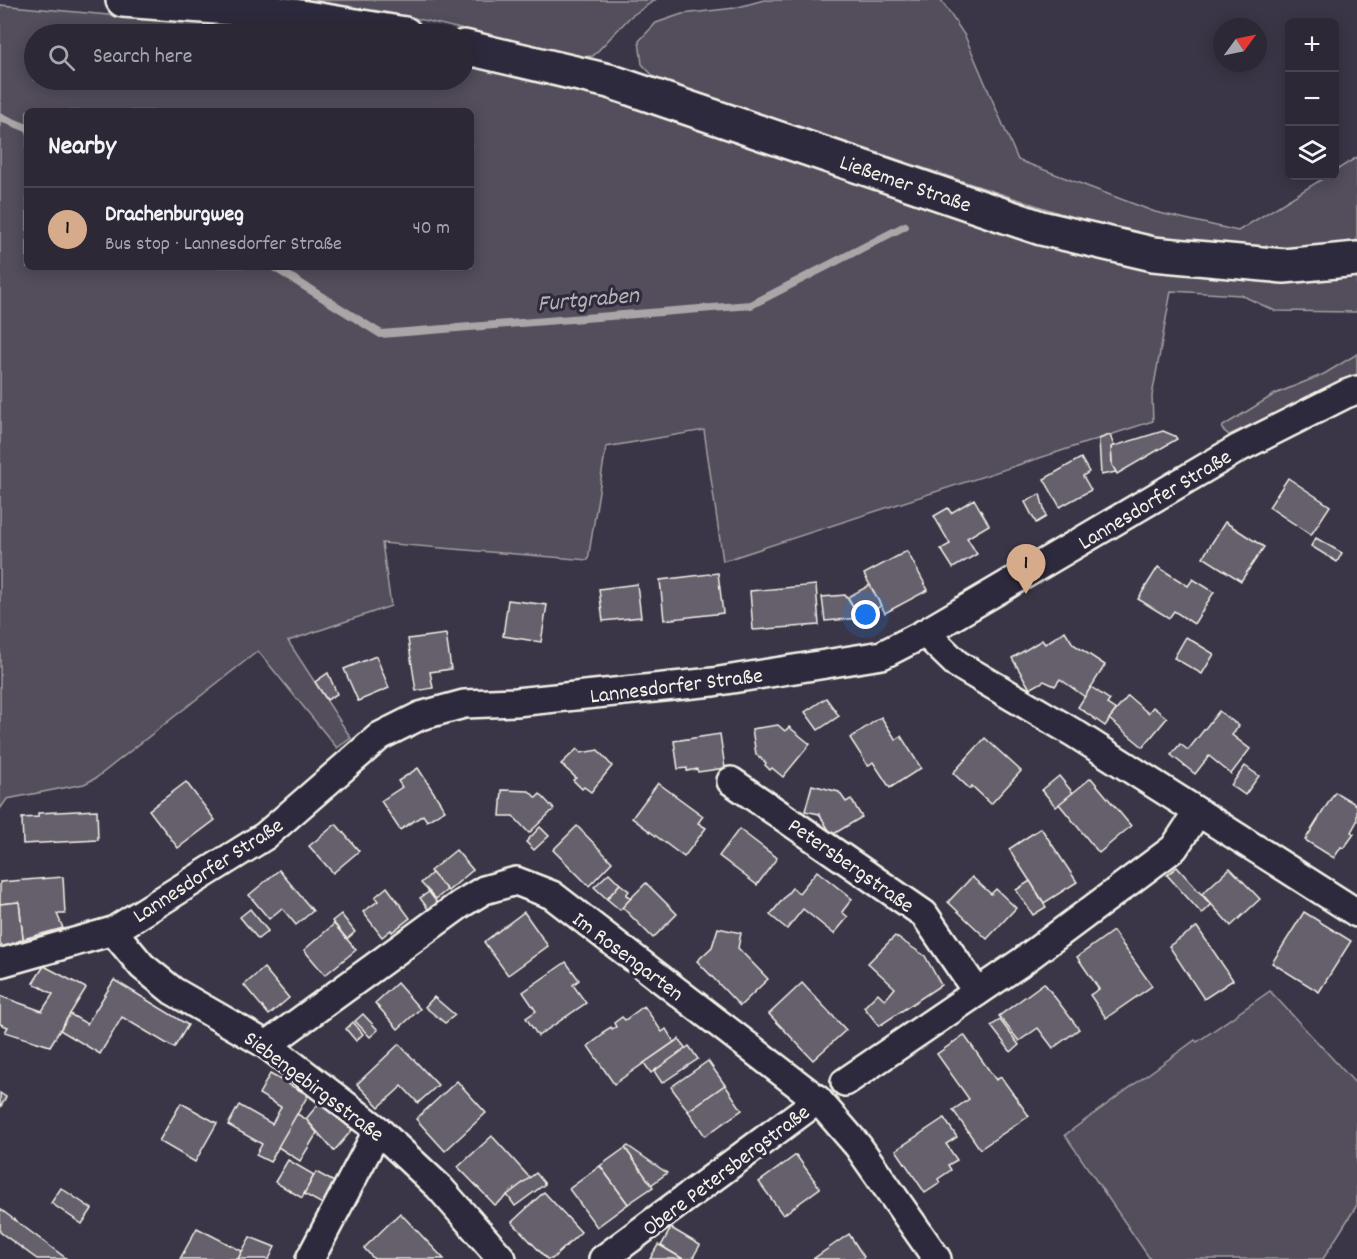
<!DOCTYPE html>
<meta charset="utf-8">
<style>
:root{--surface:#2c2835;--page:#34303d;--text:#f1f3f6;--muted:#a6a6ad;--line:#484450;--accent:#d6ab8b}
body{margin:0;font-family:Dekko,sans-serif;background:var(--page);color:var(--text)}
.controls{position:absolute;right:18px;top:18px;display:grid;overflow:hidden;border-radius:9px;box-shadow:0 3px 15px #0003}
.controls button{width:54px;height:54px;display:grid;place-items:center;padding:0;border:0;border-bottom:2px solid var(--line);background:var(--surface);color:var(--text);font:30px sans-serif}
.compass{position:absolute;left:1213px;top:18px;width:54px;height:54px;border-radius:50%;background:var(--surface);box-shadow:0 3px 15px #0003;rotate:57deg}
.you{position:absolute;left:866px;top:615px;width:21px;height:21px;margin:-15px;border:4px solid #fff;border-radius:50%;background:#1a73e8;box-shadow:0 0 0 9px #1a73e833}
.badge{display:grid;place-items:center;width:39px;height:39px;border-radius:50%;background:var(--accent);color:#111;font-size:20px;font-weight:700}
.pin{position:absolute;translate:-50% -50px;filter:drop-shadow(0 2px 3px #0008)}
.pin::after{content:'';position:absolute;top:32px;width:21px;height:18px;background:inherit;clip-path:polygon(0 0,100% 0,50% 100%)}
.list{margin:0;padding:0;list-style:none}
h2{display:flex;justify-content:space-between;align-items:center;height:78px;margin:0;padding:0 24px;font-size:26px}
h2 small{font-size:20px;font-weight:400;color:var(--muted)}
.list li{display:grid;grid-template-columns:39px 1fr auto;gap:18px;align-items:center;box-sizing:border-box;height:84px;padding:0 24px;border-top:2px solid var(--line)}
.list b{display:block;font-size:22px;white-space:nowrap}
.list p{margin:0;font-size:20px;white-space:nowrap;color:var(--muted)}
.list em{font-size:20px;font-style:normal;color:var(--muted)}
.icon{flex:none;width:33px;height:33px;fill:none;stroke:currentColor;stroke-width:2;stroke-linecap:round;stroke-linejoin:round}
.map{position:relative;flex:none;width:1357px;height:1259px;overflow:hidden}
.search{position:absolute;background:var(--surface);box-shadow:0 3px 15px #0003;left:24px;top:24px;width:450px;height:66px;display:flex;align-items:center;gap:15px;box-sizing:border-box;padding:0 21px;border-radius:33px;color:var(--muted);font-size:22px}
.panel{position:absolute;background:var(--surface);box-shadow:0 3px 15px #0003;left:24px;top:108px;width:450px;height:162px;border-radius:9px}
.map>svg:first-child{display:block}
</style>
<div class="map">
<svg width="1357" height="1259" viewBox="0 0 1357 1259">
<rect width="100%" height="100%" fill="#3b3647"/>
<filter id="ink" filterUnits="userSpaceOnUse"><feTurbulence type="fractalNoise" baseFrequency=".0167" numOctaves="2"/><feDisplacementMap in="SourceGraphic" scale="12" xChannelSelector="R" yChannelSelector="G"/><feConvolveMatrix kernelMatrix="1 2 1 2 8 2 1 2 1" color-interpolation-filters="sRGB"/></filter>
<g filter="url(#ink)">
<g fill="#534e5c" stroke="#a4a0a2" stroke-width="1.5" fill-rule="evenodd">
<polygon points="243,0 655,0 630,17 593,56 580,57 410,17"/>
<polygon points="764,0 941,0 965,36 1018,160 1155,212 1238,231 1327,176 1334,176 1335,171 1357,157 1357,245 1308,249 1218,243 1144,235 1065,215 656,79 642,64 639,41 656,23 682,14 735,8"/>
<path d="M0,5L314,34H34V80H464V60L640,105L1145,268C1214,277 1287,285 1357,275V312L1275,311L1241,295L1171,291L1152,396L1153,421L723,561L704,430L606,447L588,560L382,543L391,606L288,641L351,738L337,748L258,651L96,778L84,784L7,799L0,809ZM27,111H471V267H27Z"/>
<polygon points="1357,354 1357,378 1343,382 1229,435 1222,429 1223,426 1275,394 1324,374"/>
<polygon points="1270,991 1357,1085 1357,1205 1323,1259 1150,1259 1065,1135 1195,1040 1197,1042"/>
</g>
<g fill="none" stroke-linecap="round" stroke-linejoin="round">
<g stroke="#aaa6a7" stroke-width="8">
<polyline points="0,117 27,128"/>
<polyline points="274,267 381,334 751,305 905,226"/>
</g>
</g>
<g fill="#65616c" stroke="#f4f1e8" stroke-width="1.5">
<polygon points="1163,431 1175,436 1177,439 1117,474 1112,465 1111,447"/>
<polygon points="1110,435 1114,446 1111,447 1112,465 1116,472 1101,475 1099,439"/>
<polygon points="1081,458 1089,472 1083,476 1091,490 1060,507 1044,479"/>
<polygon points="1288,478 1330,506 1311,535 1269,507"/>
<polygon points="1040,494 1046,517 1036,523 1025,502"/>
<polygon points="974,499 989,525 967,538 977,554 953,568 941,549 950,544 934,516 948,508 951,513"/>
<polygon points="1225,522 1264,547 1241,581 1203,557"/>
<polygon points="1316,538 1342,553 1337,562 1311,546"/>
<polygon points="907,551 928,590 885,613 864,574"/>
<polygon points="1158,567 1188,586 1193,579 1214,592 1194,624 1174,611 1169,618 1138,599"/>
<polygon points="718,573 723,613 664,620 660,580"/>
<polygon points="637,584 641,617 603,621 599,589"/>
<polygon points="816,585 819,625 753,630 750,591"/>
<polygon points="870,585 881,606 860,618 848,597"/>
<polygon points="845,595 860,618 825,621 822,597"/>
<polygon points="508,600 547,605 541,642 503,636"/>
<polygon points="1065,631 1073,644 1105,665 1085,697 1060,679 1055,686 1044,681 1030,689 1012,658 1042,640 1045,644"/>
<polygon points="446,634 451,669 430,672 433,688 416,691 408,639"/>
<polygon points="1186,637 1214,654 1202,674 1174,658"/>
<polygon points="376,656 389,688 358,701 344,669"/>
<polygon points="328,673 337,694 327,700 315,682"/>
<polygon points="1091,687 1110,700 1107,704 1116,710 1105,726 1078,707"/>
<polygon points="1128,696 1148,713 1153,707 1167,718 1143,747 1109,719"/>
<polygon points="826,698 839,716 818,730 805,712"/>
<polygon points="1219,711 1239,726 1232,735 1250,749 1231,774 1209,756 1195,774 1171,755 1180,744 1188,750"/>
<polygon points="881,717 896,740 901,736 921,768 890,788 873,762 868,766 850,738"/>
<polygon points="778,725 785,731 789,727 810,744 783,777 772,768 770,770 765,765 766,763 756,754 752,729"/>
<polygon points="720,734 725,768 698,772 697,769 687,771 687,768 678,769 674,741"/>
<polygon points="985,738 1021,771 991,804 972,786 970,789 953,773"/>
<polygon points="577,749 581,753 598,750 612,766 591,792 584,787 582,789 573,780 576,778 561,764"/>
<polygon points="1245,766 1259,776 1245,795 1231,785"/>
<polygon points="418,768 445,810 427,821 423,815 400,830 381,801 402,787 398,781"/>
<polygon points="1059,776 1073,793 1056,807 1042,790"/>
<polygon points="1091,778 1131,826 1099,853 1059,804"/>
<polygon points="186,782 215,820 178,848 149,810"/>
<polygon points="658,783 703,816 698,823 706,828 684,857 632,818"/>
<polygon points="812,785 839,792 846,802 851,799 862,817 832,835 819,814 805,811"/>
<polygon points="502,790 529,791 536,798 540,794 554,809 529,833 513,816 500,816"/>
<polygon points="1335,792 1357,805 1357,821 1351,832 1354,834 1344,848 1341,847 1334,858 1305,840"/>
<polygon points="97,810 98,840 23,844 22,818 38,817 38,813"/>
<polygon points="336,824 359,851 333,873 309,846"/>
<polygon points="577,826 612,862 589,886 553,850"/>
<polygon points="540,827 549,836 534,850 526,842"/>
<polygon points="1041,828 1077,882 1044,903 1009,849"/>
<polygon points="739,829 777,858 757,885 719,856"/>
<polygon points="456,850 473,870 448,891 430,871"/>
<polygon points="1177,867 1211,905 1202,914 1167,875"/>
<polygon points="1230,868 1260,899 1231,926 1202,894"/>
<polygon points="279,870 313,911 296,925 282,908 269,919 249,895"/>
<polygon points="817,871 852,899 842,912 848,917 834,934 803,909 787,929 770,915 792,888 799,893"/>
<polygon points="432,873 447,890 436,899 421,883"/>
<polygon points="609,873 620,884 607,899 594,887"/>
<polygon points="63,877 65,914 57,914 63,928 23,939 19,902 0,904 0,882"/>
<polygon points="972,877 991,894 996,889 1016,908 987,939 948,902"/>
<polygon points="1030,881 1046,907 1033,915 1016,890"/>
<polygon points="646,883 677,914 653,938 622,907"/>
<polygon points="620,884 629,891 626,895 631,898 620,910 607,899"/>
<polygon points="387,887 410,918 392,932 391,930 382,937 363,912 378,901 375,897"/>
<polygon points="429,892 441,908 431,913 420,898"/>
<polygon points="19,902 23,939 3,948 0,944 0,904"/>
<polygon points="250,909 268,931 258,939 240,917"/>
<polygon points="524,912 548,946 508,975 484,942"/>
<polygon points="1304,912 1351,941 1319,992 1272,963"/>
<polygon points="341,914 355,932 347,939 332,921"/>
<polygon points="334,924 356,950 325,975 304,950"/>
<polygon points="1197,927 1233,980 1204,999 1169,946"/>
<polygon points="718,928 741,933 738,948 768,979 740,1006 697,961 712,947"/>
<polygon points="1113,931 1152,986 1106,1018 1090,995 1099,989 1077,957"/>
<polygon points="895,936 925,956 941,985 879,1026 864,1007 878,993 885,1000 895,988 868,963"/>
<polygon points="566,962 579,980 573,985 586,1003 538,1036 526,1018 536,1011 523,992"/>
<polygon points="44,966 86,988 50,1046 5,1032 8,1027 0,1024 0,996 42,1011 53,994 33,983"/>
<polygon points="264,968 289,998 269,1015 244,985"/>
<polygon points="114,980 188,1025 174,1048 122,1017 100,1054 60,1030 70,1014 87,1024"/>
<polygon points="397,983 420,1009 398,1029 375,1003"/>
<polygon points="802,983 846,1030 813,1060 769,1014"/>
<polygon points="1044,983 1079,1029 1053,1048 1038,1028 1019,1041 999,1016"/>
<polygon points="434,997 455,1015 445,1023 425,1007"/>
<polygon points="644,1006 662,1032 666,1029 674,1042 614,1084 588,1046 604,1034 603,1032 611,1027 612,1029 616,1027 614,1023 622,1017 625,1020"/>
<polygon points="363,1014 378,1030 370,1037 355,1021"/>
<polygon points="1000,1020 1019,1045 1011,1052 991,1026"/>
<polygon points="353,1022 363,1034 356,1041 346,1029"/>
<polygon points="964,1035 996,1080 1001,1077 1029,1116 980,1149 953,1110 969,1099 937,1054"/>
<polygon points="679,1039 686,1049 651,1073 644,1063"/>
<polygon points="399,1044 438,1085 418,1103 402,1086 379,1107 357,1084"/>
<polygon points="689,1046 698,1059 662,1083 654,1071"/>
<polygon points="708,1061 725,1085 688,1111 671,1087"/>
<polygon points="270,1074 308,1095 270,1162 256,1155 262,1144 228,1125 239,1105 272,1124 281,1107 259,1094"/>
<polygon points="457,1081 486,1113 445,1151 416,1119"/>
<polygon points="725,1085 742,1110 705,1136 688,1111"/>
<polygon points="0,1093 6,1097 0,1108"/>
<polygon points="320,1102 352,1130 334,1151 306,1119"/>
<polygon points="181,1103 217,1123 195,1162 159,1141"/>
<polygon points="297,1114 306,1119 317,1133 300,1161 278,1147"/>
<polygon points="944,1118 957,1137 946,1144 957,1160 948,1165 951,1170 938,1179 940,1183 925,1193 896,1150"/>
<polygon points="492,1136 530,1178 495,1205 458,1167"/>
<polygon points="628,1146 667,1173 651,1185 625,1148"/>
<polygon points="625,1148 653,1187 628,1204 600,1166"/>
<polygon points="796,1155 820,1188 783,1215 759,1182"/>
<polygon points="288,1160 314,1175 302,1198 275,1182"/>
<polygon points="600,1166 628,1204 597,1227 569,1189"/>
<polygon points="316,1172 338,1184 326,1206 304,1194"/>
<polygon points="536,1173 545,1184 515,1206 507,1195"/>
<polygon points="61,1188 92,1209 82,1224 51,1203"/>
<polygon points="544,1192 581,1232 552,1259 547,1259 512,1222"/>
<polygon points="0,1209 67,1259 37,1259 0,1232"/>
<polygon points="400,1213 444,1259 374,1259 364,1248"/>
<polygon points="197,1228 242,1251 238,1259 180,1259"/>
<polygon points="671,1228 700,1245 692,1259 683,1259 661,1246"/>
<polygon points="849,1234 864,1257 862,1259 813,1259"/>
<polygon points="250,1237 275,1247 269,1259 238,1259"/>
<polygon points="658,1245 661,1246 683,1259 650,1259"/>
</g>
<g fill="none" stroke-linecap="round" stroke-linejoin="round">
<g stroke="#f4f1e8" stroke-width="32">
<g id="minor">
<polyline points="925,633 957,664 1074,733 1357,913"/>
<polyline points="731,781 924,914 977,992"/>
<polyline points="113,931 142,966 173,991 267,1045 378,1130 439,1187 502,1259"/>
<polyline points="0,963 113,931 265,836 380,736 420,716 464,704 516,702 713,682 882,655 925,633 1239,448 1346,394 1357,390"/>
<polyline points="267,1045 461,904 484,890 516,881 552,895 818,1100 858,1146 937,1259"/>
<polyline points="845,1082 1020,963 1174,848 1197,813"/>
<polyline points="310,1259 378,1130"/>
<polyline points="603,1259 818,1100"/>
</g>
</g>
<g stroke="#f4f1e8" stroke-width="38">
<g id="tertiary">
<polyline points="123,0 257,10 405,34"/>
<polyline points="464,47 609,81 1041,228 1153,254 1284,266 1357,259"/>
</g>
</g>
<use href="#minor" stroke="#2f2a3d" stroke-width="27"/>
<use href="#tertiary" stroke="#2f2a3d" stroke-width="33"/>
</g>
</g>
<g text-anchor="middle" stroke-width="6" stroke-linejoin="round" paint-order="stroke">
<g font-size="22" fill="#f4f1e8" stroke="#2f2a3d">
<text transform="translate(906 182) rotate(19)" y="8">Ließemer Straße</text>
<text transform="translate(1154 498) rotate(-31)" y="8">Lannesdorfer Straße</text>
<text transform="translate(676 684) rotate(-7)" y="8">Lannesdorfer Straße</text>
<text transform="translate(852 864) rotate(35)" y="8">Petersbergstraße</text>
<text transform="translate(207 869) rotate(-33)" y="8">Lannesdorfer Straße</text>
<text transform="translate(629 955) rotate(37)" y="8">Im Rosengarten</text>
<text transform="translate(315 1085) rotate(37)" y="8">Siebengebirgsstraße</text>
<text transform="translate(725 1169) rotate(-37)" y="8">Obere Petersbergstraße</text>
</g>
<g font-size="24" font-style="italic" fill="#b6b2b2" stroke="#2f2a3d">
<text transform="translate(588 298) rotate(-5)" y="8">Furtgraben</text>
</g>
</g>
</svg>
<div class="controls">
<button>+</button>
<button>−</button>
<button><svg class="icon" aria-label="layers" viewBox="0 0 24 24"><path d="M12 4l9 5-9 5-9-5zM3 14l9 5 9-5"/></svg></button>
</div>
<svg class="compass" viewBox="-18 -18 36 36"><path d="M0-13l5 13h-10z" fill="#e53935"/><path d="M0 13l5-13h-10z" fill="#a6a6ad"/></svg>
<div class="you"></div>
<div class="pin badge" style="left:1026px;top:594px">1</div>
<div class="search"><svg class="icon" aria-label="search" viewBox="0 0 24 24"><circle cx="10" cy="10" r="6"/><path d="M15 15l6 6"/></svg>Search here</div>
<section class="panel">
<h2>Nearby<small></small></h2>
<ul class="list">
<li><span class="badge">1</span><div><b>Drachenburgweg</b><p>Bus stop · Lannesdorfer Straße</p></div><em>40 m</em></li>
</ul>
</section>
</div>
